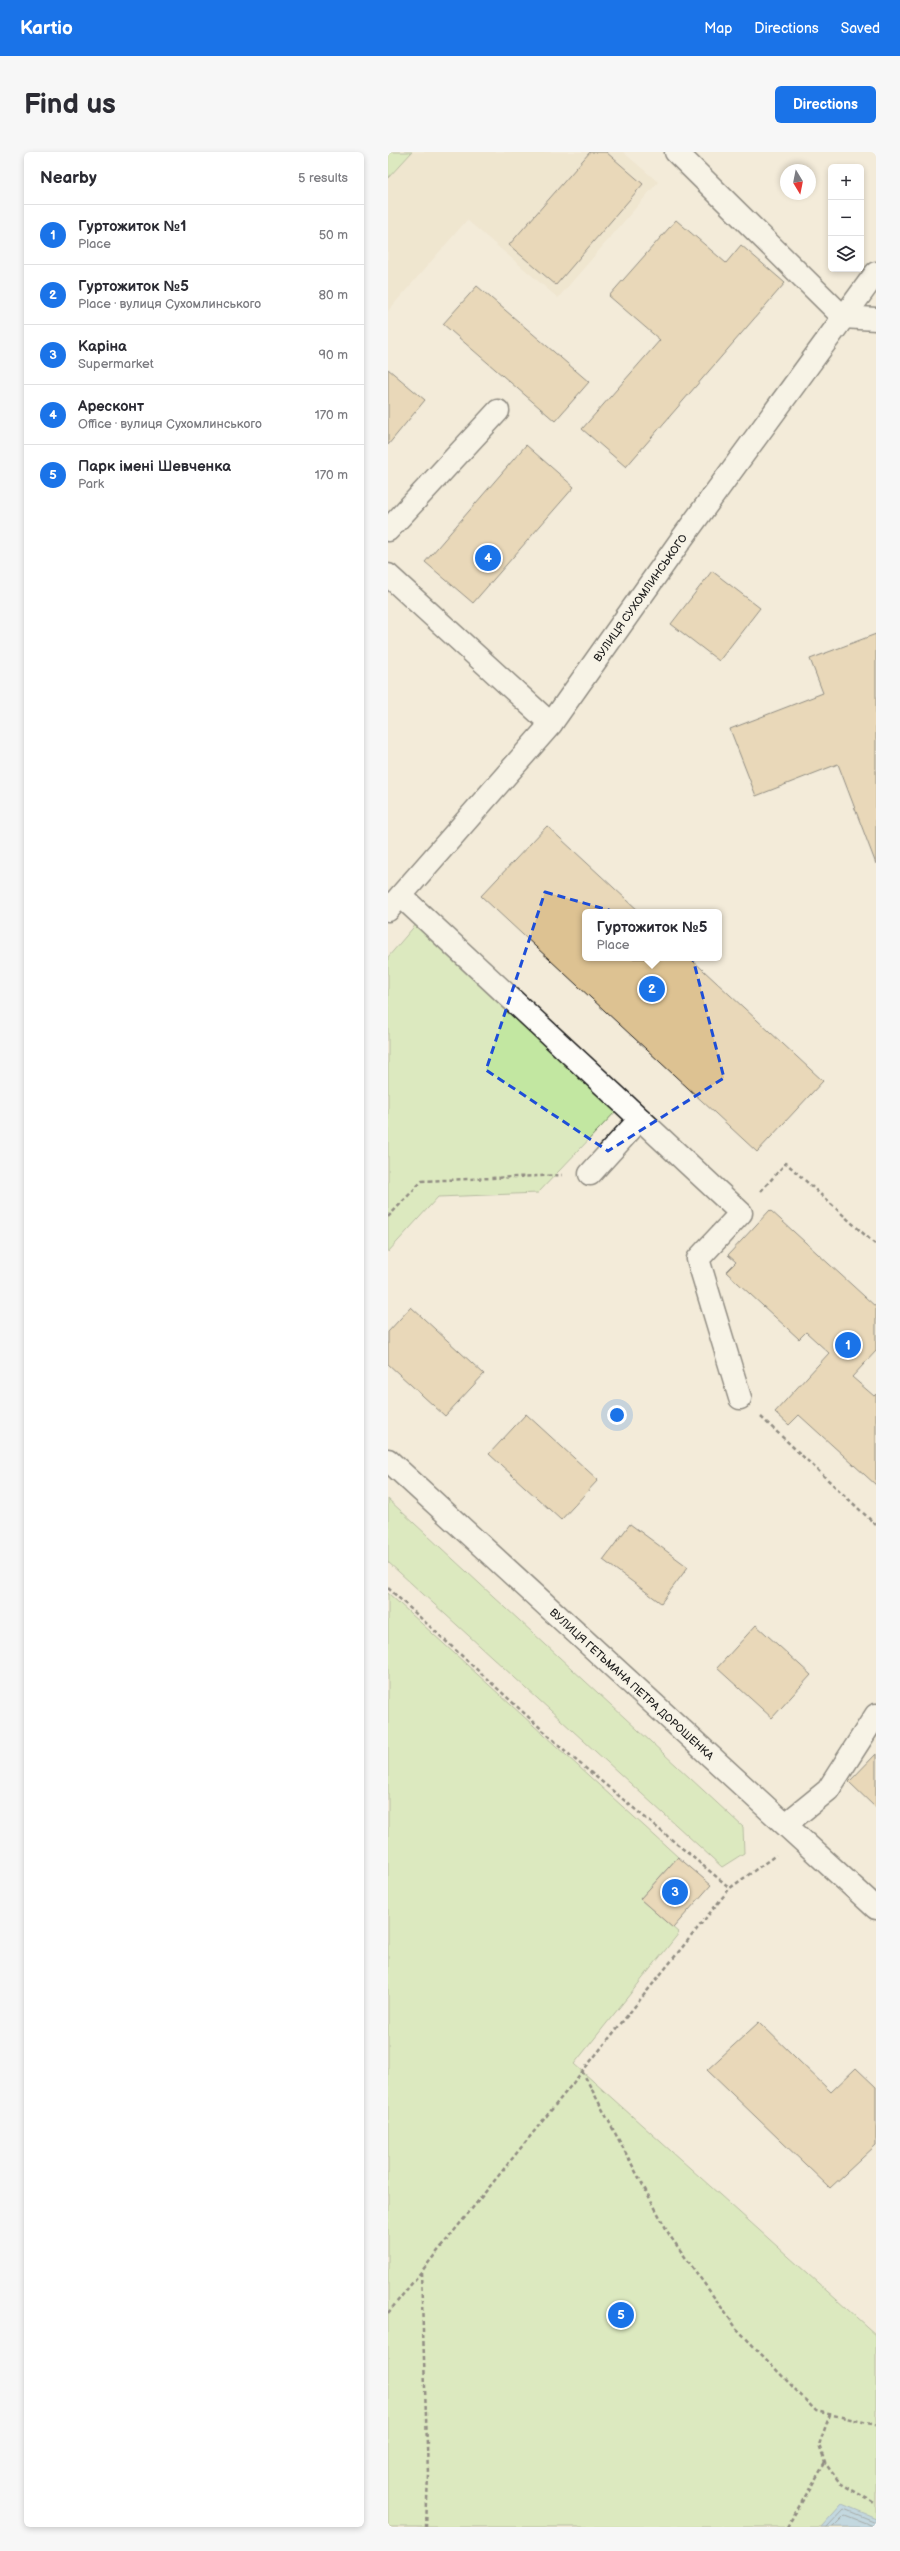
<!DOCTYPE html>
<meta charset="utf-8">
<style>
:root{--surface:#fff;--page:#f7f7f7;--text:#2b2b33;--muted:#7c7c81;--line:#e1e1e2;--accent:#1a73e8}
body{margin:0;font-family:"Balsamiq Sans",sans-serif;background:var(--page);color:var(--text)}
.controls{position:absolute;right:12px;top:12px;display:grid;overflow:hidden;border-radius:6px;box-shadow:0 2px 6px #0003}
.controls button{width:36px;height:36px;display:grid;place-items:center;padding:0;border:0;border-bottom:1px solid var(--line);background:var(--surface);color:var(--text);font:20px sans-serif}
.compass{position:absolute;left:392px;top:12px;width:36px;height:36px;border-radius:50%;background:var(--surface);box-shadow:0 2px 6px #0003;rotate:170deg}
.you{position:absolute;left:229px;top:1263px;width:14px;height:14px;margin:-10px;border:3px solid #fff;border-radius:50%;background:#1a73e8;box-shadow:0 0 0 6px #1a73e833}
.badge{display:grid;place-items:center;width:26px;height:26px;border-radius:50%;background:var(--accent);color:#fff;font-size:13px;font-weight:700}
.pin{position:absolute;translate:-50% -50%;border:2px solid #fff;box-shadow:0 1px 4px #0006}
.popup{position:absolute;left:194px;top:757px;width:140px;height:52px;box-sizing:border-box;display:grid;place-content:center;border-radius:6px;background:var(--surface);filter:drop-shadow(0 1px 3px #0005);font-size:13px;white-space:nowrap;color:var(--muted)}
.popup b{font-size:15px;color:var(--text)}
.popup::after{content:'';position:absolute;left:50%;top:100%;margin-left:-8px;border:8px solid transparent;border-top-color:var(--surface)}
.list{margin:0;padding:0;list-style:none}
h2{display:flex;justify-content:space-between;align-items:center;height:52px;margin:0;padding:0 16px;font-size:17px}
h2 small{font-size:13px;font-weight:400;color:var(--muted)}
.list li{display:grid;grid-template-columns:26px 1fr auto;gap:12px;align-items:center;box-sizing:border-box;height:60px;padding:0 16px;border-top:1px solid var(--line)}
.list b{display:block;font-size:15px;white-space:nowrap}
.list p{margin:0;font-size:13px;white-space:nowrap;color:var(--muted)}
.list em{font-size:13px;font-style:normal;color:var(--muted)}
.icon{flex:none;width:22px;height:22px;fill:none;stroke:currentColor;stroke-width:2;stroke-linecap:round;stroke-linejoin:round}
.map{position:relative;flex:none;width:488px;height:2375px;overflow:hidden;border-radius:6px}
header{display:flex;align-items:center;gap:24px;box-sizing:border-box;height:56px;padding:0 20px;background:var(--accent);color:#fff}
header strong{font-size:19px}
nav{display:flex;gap:22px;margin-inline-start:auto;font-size:14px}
.intro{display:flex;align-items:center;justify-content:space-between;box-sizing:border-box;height:96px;padding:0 24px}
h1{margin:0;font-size:28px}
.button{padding:10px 18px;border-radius:6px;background:var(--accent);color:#fff;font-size:14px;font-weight:700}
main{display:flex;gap:24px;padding:0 24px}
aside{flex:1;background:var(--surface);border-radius:6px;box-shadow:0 2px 6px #0003}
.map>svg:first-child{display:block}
</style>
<header>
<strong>Kartio</strong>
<nav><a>Map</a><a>Directions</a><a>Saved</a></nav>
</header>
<div class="intro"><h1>Find us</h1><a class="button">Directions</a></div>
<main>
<aside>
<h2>Nearby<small>5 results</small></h2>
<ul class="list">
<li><span class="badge">1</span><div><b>Гуртожиток №1</b><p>Place</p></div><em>50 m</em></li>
<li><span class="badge">2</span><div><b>Гуртожиток №5</b><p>Place · вулиця Сухомлинського</p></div><em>80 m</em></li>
<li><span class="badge">3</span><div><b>Каріна</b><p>Supermarket</p></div><em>90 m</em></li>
<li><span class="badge">4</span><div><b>Аресконт</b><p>Office · вулиця Сухомлинського</p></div><em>170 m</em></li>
<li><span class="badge">5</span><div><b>Парк імені Шевченка</b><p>Park</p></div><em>170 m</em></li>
</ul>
</aside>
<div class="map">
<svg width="488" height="2375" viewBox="0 0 488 2375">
<rect width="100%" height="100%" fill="#f3ebd9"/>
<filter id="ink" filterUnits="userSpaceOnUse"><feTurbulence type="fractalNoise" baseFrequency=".025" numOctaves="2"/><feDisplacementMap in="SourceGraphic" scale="8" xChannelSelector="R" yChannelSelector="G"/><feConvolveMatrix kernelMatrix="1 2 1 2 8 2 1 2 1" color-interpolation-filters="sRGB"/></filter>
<g filter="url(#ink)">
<polygon fill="#ecdfc4" points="0,0 235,0 270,30 170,146 79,68 0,159"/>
<g fill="#c2e7a1" stroke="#6f825e">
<polygon points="0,0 24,0 0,26"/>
<polygon points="30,770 230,957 150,1041 50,1045 0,1100 0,805"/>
<polygon points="0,1347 355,1675 356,1701 334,1715 0,1410"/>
<polygon points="0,1441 290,1705 252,1747 291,1781 186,1912 488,2183 488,2375 0,2375"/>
</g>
<polygon fill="#89c0e7" stroke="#5d7e96" points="454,2352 488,2366 488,2375 433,2375"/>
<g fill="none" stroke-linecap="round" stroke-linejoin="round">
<g stroke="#485e6d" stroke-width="1">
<polyline points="439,2375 456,2357 488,2370"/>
<polyline points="445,2375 457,2363 488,2375"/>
</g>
</g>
<g fill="#ddc292" stroke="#1c1c1c">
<polygon points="202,0 218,0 255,32 168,133 121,93"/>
<polygon points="288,68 338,111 353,93 397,131 238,315 194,277 272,188 221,144"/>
<polygon points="89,134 201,230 167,269 55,172"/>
<polygon points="0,217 37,248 0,293"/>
<polygon points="138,293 186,335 85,451 37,410"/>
<polygon points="324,419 372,456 331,509 283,472"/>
<polygon points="488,482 488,712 450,612 368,644 342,577 435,541 422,507"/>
<polygon points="159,674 252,760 197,760 197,806 302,806 435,929 369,1000 93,744"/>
<polygon points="382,1058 488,1155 488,1199 464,1225 486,1244 488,1242 488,1333 411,1263 401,1273 387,1260 441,1201 418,1180 411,1187 338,1120 348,1110 340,1103"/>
<polygon points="23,1155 96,1222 57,1264 0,1212 0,1180"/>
<polygon points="138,1262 210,1328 173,1368 101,1302"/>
<polygon points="242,1372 300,1415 273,1451 215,1408"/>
<polygon points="368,1473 423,1523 384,1566 329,1516"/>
<polygon points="488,1602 488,1656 461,1630"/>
<polygon points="290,1705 323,1733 285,1776 252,1747"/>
<polygon points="371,1870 443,1940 468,1916 488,1935 488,1993 442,2036 319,1918"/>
</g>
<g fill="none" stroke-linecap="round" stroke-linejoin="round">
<g stroke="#1c1c1c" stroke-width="25">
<g id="minor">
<polyline points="288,0 455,165 488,167"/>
<polyline points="0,378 110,259"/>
<polyline points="0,423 163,572"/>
<polyline points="13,744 353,1061 310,1107 352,1246"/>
<path id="s1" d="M0,758L163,572L295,385L488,121"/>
<polyline points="202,1022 252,967"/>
<path id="s2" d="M0,1308L488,1756"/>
<polyline points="398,1672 440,1638 488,1563"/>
</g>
</g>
<g stroke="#1c1c1c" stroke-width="2.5" stroke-dasharray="4 3" stroke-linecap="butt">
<polyline points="373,1039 398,1011 488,1093"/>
<polyline points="0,1065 34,1029 174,1023"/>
<polyline points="373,1265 488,1373"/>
<polyline points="0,1436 184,1605 342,1736"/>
<polyline points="194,1919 282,2084 349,2177 428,2259 488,2273"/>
<polyline points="33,2120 40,2322 38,2375"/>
<polyline points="0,2161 342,1736 388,1703"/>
<polyline points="442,2262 431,2293 437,2311 452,2331 488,2352"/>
<polyline points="399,2375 437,2311"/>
</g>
<use href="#minor" stroke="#fdfcf7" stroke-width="22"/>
</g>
</g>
<path d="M0 0H488V2375H0ZM157,740L298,780L336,926L220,999L98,918Z" fill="#f3ebd9" fill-opacity=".55" fill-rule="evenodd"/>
<path fill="none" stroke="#1d4ed8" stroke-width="3" stroke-dasharray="8 5" stroke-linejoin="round" d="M157,740L298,780L336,926L220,999L98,918Z"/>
<g text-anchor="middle" stroke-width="4" stroke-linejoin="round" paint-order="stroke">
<g font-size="11" fill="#1c1c1c" stroke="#fdfcf7">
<text dy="4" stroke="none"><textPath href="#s1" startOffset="402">ВУЛИЦЯ СУХОМЛИНСЬКОГО</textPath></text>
<text dy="4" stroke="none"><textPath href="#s2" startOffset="331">ВУЛИЦЯ ГЕТЬМАНА ПЕТРА ДОРОШЕНКА</textPath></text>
</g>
</g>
</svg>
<div class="controls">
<button>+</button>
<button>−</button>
<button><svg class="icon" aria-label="layers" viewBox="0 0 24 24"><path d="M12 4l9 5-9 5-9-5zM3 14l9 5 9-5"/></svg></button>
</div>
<svg class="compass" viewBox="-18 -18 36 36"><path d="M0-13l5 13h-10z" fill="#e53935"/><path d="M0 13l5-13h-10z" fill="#7c7c81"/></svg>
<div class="you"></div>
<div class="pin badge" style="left:460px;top:1193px">1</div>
<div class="pin badge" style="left:264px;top:837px">2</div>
<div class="popup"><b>Гуртожиток №5</b>Place</div>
<div class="pin badge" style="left:287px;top:1740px">3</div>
<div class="pin badge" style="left:100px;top:406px">4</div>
<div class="pin badge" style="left:233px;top:2163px">5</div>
</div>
</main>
